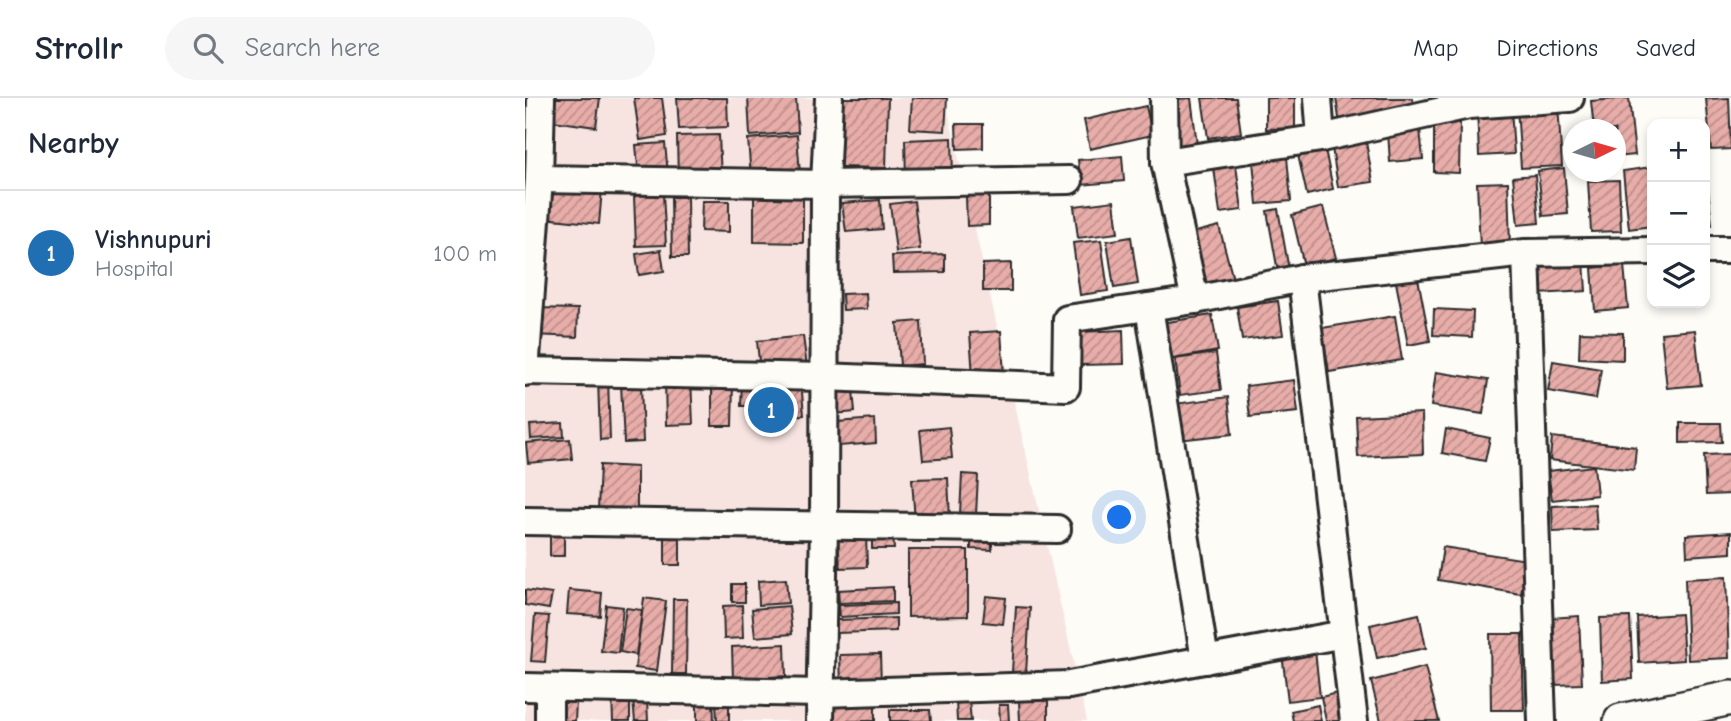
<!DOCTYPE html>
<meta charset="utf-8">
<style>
:root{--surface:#fff;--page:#f6f6f7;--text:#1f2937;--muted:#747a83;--line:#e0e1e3;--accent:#1f6fb2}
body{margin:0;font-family:"Comic Neue",sans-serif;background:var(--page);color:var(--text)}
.controls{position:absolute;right:21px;top:21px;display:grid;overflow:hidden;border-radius:14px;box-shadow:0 4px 10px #0003}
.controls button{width:63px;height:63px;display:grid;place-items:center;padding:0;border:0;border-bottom:2px solid var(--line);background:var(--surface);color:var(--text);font:35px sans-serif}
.compass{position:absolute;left:1038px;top:21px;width:63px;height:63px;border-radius:50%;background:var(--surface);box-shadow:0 4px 10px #0003;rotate:85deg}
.you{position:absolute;left:595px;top:420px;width:24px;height:24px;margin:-18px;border:5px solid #fff;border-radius:50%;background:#1a73e8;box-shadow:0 0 0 10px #1a73e833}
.badge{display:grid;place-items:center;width:46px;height:46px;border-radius:50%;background:var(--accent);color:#fff;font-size:23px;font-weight:700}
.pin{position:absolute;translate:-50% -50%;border:4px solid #fff;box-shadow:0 2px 7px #0006}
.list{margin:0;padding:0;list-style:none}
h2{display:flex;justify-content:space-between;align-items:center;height:91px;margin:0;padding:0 28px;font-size:30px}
h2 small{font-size:23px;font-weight:400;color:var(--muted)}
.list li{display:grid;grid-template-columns:46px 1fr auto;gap:21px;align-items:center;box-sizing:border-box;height:126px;padding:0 28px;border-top:2px solid var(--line)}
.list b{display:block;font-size:26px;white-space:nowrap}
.list p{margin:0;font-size:23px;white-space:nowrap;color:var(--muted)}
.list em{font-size:23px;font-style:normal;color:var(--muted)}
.icon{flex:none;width:38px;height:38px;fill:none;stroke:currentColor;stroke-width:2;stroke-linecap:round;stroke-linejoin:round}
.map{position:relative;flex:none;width:1206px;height:623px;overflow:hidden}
header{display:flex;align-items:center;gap:42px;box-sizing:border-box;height:98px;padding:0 35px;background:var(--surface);border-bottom:2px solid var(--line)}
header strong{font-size:33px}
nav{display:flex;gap:38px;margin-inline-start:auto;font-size:24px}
.search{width:490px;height:63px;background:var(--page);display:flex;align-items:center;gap:18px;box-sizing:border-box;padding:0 24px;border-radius:38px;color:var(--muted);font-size:26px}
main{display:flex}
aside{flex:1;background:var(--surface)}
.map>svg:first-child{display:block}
</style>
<header>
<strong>Strollr</strong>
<div class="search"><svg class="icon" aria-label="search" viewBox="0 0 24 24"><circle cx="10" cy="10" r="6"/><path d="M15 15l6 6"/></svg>Search here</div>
<nav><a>Map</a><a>Directions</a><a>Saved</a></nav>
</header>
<main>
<aside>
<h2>Nearby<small></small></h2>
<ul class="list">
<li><span class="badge">1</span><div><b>Vishnupuri</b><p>Hospital</p></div><em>100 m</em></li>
</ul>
</aside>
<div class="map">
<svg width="1206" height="623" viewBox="0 0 1206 623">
<defs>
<pattern id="building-hatch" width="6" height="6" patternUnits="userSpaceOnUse" patternTransform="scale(1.75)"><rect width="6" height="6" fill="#e8ada9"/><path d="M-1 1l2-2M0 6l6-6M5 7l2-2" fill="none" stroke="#bc8d8a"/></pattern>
</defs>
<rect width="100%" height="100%" fill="#fdfcf7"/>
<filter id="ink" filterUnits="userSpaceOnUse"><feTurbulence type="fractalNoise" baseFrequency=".0143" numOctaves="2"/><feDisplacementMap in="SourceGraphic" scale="14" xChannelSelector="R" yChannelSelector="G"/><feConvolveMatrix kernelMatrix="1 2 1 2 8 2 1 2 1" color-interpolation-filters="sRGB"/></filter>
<g filter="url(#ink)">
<polygon fill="#f7e4e0" points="0,0 420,0 562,623 0,623"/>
<g fill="url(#building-hatch)" stroke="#2b2b2b" stroke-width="2">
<polygon points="30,0 75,0 71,29 28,23"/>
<polygon points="109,0 137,0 142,38 115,42"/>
<polygon points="152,0 202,0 203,29 154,31"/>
<polygon points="223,0 271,0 273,34 225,38"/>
<polygon points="316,0 363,0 361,70 314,69"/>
<polygon points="387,0 422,0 420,33 385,31"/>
<polygon points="666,0 672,46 645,49 640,2"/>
<polygon points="677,0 711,0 716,35 683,40"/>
<polygon points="741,0 770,0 770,30 741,31"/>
<polygon points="811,0 887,0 890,17 815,27"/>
<polygon points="1104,0 1110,57 1090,59 1090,32 1069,32 1066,3"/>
<polygon points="1204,0 1206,51 1186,52 1181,1"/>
<polygon points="1033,6 1037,68 996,70 992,9"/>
<polygon points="621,8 627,37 565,51 559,22"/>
<polygon points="986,9 989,56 954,58 952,10"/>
<polygon points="909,25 935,25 934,75 909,74"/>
<polygon points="431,26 458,26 458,50 432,51"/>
<polygon points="895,31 898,61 865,64 863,34"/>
<polygon points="194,37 196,81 153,82 152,38"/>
<polygon points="272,37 275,76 226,80 223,41"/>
<polygon points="840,38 848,84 813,89 806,43"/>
<polygon points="427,40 428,78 381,80 380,42"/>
<polygon points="140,45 143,76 114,79 111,47"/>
<polygon points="800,51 808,91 782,97 773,57"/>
<polygon points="597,58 599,83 556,87 553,62"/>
<polygon points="762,59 766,103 732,106 728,63"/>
<polygon points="711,67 717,112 695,115 689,70"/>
<polygon points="1127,69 1127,128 1104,131 1098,73"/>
<polygon points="1039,70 1043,116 1018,118 1013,73"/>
<polygon points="1010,77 1014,125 993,127 988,79"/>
<polygon points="1094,82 1096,133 1066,134 1063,83"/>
<polygon points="1180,82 1182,82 1187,127 1180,128"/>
<polygon points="983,84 985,149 955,150 952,85"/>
<polygon points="23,86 77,91 74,126 19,120"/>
<polygon points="138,96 141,147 111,148 109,98"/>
<polygon points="229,98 278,99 278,145 229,144"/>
<polygon points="441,98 464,98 464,127 442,128"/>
<polygon points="146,99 162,99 163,159 147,159"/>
<polygon points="355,102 357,131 321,134 317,105"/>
<polygon points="177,103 204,103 204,134 176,133"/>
<polygon points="389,103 395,151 371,154 365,106"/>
<polygon points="589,103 593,135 553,140 549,108"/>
<polygon points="798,109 811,160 779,168 767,117"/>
<polygon points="753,111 764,172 753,174 742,113"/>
<polygon points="694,128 708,181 678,189 663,136"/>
<polygon points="606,139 613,186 589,190 582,143"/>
<polygon points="576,142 583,193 555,197 548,145"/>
<polygon points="136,152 139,173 114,177 111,156"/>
<polygon points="420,156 420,174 368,175 367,158"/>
<polygon points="1059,163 1061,193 1013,196 1011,166"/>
<polygon points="486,165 486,193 458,193 458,166"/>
<polygon points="1099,167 1103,210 1070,213 1067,170"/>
<polygon points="892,175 905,243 883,247 870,179"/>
<polygon points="341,195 342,211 318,212 317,196"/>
<polygon points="753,203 758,237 717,242 712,209"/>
<polygon points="10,210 53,211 52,239 9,237"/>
<polygon points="909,211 948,213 947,239 908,237"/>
<polygon points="687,217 693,253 642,262 636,225"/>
<polygon points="870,218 877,262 804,274 797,230"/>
<polygon points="396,223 398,266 375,268 372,225"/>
<polygon points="598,232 599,266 555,267 554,234"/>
<polygon points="1170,232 1176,287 1142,290 1136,235"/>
<polygon points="476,233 479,277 448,279 445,235"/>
<polygon points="1055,234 1098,235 1098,262 1054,260"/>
<polygon points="278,238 282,269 235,274 232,243"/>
<polygon points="691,255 696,292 655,297 650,261"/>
<polygon points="1028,263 1076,271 1071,301 1023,293"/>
<polygon points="911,274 963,282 958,316 906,308"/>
<polygon points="166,280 168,326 141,327 140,281"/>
<polygon points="73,281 83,281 85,341 75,342"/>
<polygon points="327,281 330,314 309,316 306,283"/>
<polygon points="769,282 773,314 725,319 721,288"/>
<polygon points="217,283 247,283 247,308 216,308"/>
<polygon points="276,283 279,317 258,318 256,284"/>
<polygon points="187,284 208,285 207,328 187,328"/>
<polygon points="116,285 118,344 99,345 96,286"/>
<polygon points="703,299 707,336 653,342 649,306"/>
<polygon points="897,315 898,356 833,359 831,318"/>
<polygon points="350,321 351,345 314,348 312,324"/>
<polygon points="38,325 39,339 6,341 5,327"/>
<polygon points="1155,325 1196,325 1197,344 1155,345"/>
<polygon points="424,329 427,360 398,362 395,332"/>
<polygon points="921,331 965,340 960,363 917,355"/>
<polygon points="1027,339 1111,349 1109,372 1025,362"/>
<polygon points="45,341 47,361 3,365 1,345"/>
<polygon points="1206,356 1206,396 1181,397 1179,357"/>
<polygon points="75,367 112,369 112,415 73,412"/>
<polygon points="1069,368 1072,397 1027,402 1023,373"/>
<polygon points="437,376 453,377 451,417 435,416"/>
<polygon points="423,380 425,422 390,424 387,381"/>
<polygon points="1070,406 1072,432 1028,434 1027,408"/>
<rect x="25" y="427" width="14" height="31"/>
<rect x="140" y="432" width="15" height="35"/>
<polygon points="1206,434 1206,455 1162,458 1161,437"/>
<polygon points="368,435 369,451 347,451 347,436"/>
<polygon points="341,436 342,469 315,470 313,438"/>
<polygon points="446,436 467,436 467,452 446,451"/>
<polygon points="918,449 1002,462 996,496 913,482"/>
<polygon points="383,452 443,452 443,518 383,519"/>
<polygon points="1201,479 1204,560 1163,562 1160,481"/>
<polygon points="261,481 263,505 234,507 233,483"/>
<rect x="207" y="486" width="13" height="18"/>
<polygon points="368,489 368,503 314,505 313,492"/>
<polygon points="0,492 27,496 24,511 0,507"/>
<polygon points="44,492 77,495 75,518 42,516"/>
<polygon points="461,498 481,500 478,526 458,524"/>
<polygon points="119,500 141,503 132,573 110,570"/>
<polygon points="148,501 162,501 161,576 147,576"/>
<polygon points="371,505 371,516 315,519 314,507"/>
<polygon points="81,507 98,509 93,555 76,553"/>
<polygon points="217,507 218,540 199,541 198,508"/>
<polygon points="264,508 267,536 230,539 227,511"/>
<polygon points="491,509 505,510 501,575 487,574"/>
<polygon points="101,510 117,512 111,557 95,554"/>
<polygon points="894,516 901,550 852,560 845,527"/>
<polygon points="1156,516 1159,562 1114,565 1112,519"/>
<polygon points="10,517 24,518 20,564 6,563"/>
<polygon points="1054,518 1057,586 1028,587 1025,520"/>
<polygon points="1105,519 1108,581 1077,583 1075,520"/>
<polygon points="371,520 371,533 312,535 312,522"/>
<polygon points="965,536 997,536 999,612 966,612"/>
<polygon points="260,546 261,578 208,581 207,549"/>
<polygon points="790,552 795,599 763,603 757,556"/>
<polygon points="355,556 356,586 316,588 315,557"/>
<polygon points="900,569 914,623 856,623 846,583"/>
<polygon points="816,594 823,623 801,623 796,599"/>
<polygon points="87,598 105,598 105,623 88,623"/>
<polygon points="172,601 188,601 189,623 172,623"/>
<polygon points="122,602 123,623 110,623 108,603"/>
<polygon points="191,602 204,602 204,623 192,623"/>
<polygon points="444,602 446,623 432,623 431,603"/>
<polygon points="523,602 523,623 495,623 494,603"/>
<polygon points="35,603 51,604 50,623 33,623"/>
<rect x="305" y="603" width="45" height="20"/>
<polygon points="474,607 483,607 484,623 475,623"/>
<polygon points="793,607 796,623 768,623 766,613"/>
<polygon points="365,612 405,612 406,623 365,623"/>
</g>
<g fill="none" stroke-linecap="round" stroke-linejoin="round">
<g stroke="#2b2b2b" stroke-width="32">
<g id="minor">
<polyline points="639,0 640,64 670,202"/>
<polyline points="793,0 796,40"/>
<polyline points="640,64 796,40 944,7 1045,0"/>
<polyline points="14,81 300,86 544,82"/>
<polyline points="1180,152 1206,152"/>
<polyline points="1001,155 1017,623"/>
<polyline points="777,180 829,623"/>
<polyline points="624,209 680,562"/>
<polyline points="0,273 299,279 541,289 542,221 670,202 777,180 1001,155 1127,153"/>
<polyline points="0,274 14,81 16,0"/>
<polyline points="0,423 532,431"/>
<polyline points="0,589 296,595 544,587 819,536"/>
<polyline points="24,623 24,590"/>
<polyline points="295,623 299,428 300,86 304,0"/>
</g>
</g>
<g stroke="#2b2b2b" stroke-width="38">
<polyline id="tertiary" points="1096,623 1206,600"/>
</g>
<use href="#minor" stroke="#fdfcf7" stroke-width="26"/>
<use href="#tertiary" stroke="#fdfcf7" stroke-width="33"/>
</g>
</g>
</svg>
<div class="controls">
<button>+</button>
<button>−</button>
<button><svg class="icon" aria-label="layers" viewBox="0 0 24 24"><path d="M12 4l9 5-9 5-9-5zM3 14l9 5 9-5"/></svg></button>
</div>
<svg class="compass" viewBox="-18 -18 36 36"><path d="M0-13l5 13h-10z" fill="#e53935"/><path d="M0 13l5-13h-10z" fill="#747a83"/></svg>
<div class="you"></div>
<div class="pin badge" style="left:246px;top:312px">1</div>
</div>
</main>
